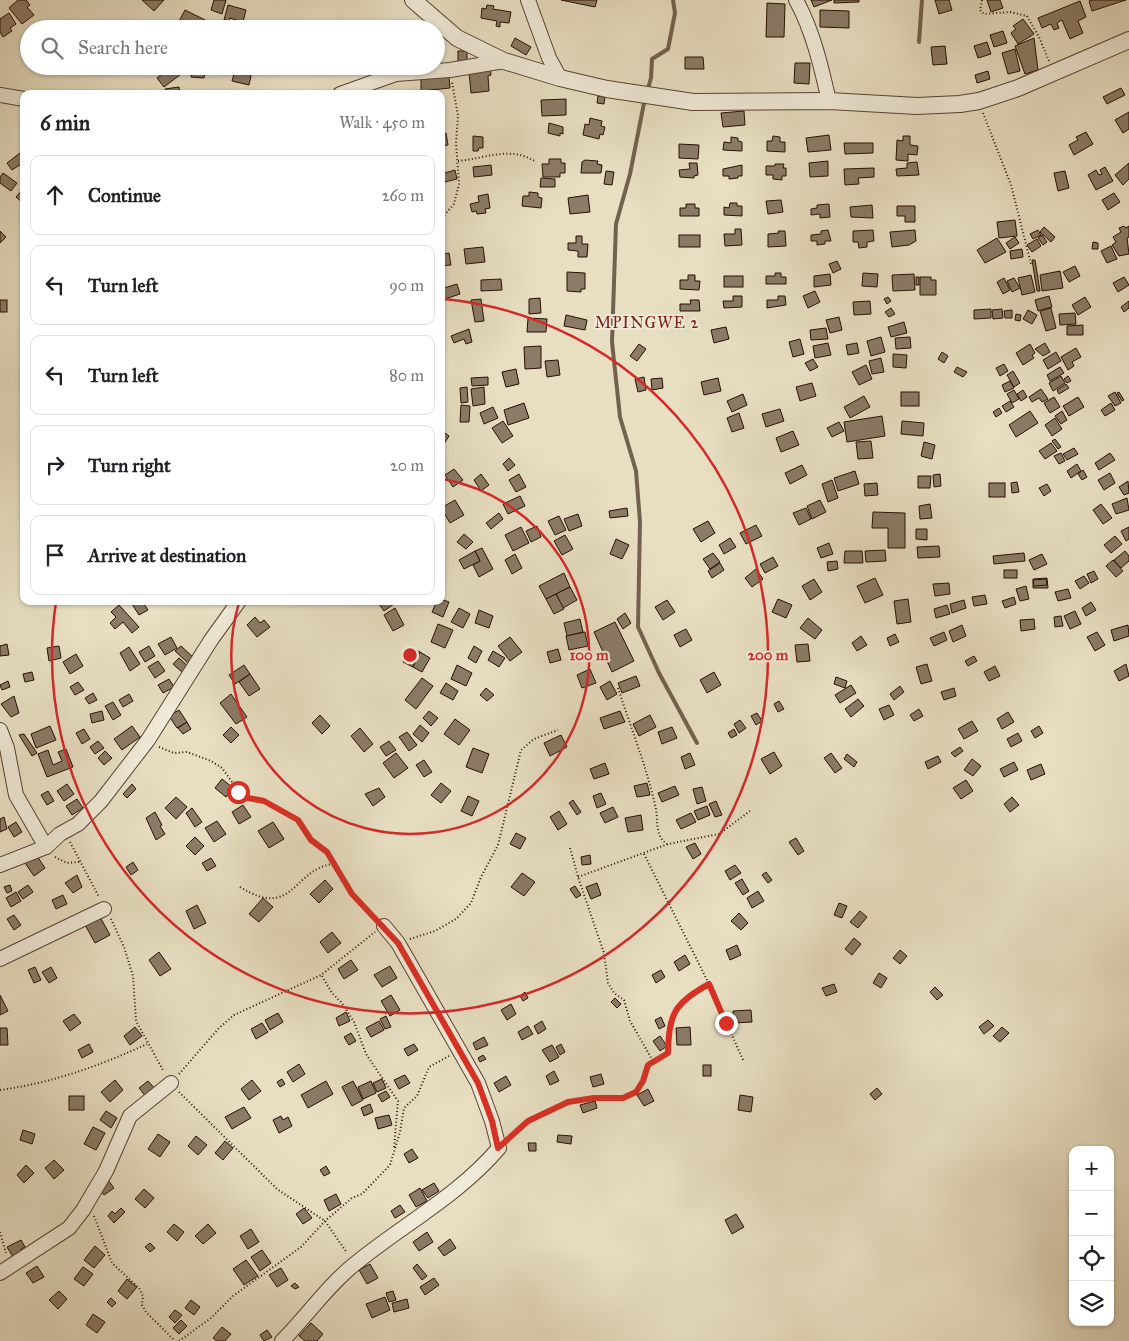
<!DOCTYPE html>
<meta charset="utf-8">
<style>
:root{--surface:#fff;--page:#f2f2f2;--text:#202124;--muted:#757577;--line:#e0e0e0}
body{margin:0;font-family:"IM FELL Great Primer",serif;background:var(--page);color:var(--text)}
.controls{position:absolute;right:15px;bottom:15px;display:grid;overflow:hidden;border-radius:10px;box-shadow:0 1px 4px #0004}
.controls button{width:45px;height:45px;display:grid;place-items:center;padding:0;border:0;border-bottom:1px solid var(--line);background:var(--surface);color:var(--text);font:25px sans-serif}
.stop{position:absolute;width:15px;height:15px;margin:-11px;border:4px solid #d93025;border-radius:50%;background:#fff}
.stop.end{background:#d93025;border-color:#fff;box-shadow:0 1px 5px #0008}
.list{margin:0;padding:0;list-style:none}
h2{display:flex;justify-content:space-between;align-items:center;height:65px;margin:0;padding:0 20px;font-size:21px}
h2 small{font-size:16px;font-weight:400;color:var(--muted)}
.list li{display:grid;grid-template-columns:32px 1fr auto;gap:15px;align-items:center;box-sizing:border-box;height:80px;margin:0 10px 10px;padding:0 10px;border:1px solid var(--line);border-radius:10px}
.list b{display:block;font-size:19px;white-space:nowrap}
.list em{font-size:16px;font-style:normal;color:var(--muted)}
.icon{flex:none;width:28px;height:28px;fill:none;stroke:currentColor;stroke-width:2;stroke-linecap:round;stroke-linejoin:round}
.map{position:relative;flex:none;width:1129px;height:1341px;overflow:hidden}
.search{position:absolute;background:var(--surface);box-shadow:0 1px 4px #0004;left:20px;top:20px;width:425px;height:55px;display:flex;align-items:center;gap:12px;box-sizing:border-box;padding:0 18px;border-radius:28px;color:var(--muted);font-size:19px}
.panel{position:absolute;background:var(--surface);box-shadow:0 1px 4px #0004;left:20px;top:90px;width:425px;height:515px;border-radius:10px}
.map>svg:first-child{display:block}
</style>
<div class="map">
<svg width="1129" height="1341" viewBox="0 0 1129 1341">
<rect width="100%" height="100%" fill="#e8dfc3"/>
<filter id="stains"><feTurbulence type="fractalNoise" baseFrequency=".004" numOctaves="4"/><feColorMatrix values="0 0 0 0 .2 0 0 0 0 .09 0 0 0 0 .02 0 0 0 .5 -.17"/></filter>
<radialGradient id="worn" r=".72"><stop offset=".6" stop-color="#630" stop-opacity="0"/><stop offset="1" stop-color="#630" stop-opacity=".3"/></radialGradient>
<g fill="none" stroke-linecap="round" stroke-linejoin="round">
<g stroke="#73614f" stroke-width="4">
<polyline points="919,42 922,0"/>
<polyline points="647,92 651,78 652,59 668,49 675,13 673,0"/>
<polyline points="645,98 630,174 616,224 612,342 620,417 636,471 640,522 638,627 659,673 697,743"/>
</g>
</g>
<g fill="#8b7b67" stroke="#260f03">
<polygon points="18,0 26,0 30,5 27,7 34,15 22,24 9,8"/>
<polygon points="142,0 164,0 154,11"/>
<polygon points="214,0 226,0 222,14 211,10"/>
<polygon points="561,0 597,0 595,7"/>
<polygon points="811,0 832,0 814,7"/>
<polygon points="834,0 859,0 859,2 834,3"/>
<polygon points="935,0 949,0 952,10 939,14"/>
<polygon points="987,0 1000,0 1003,8 991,12"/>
<polygon points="1092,0 1126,0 1092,11 1089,1"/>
<polygon points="1080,1 1086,17 1078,21 1083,33 1070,39 1062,20 1057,23 1059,28 1054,30 1051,24 1042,28 1038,18"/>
<polygon points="767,3 785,4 784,37 766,37"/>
<polygon points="228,5 246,10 243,22 230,18 229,21 224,20"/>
<polygon points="487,5 494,6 493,9 511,12 509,23 500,22 500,27 496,26 497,21 481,18 482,8 486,9"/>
<polygon points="185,10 207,21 203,29 176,27"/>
<polygon points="820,10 849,11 849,28 820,27"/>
<polygon points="9,13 16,24 10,28 12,31 3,37 0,32 0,19"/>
<polygon points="1023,19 1034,34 1018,44 1011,33 1016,29 1013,26"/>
<polygon points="311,22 311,29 287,29"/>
<polygon points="1003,31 1007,43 994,47 990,35"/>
<polygon points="515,38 531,47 526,55 511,46"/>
<polygon points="1034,38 1038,70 1025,74 1015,46"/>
<polygon points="987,42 991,54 978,58 974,46"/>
<polygon points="945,46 947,64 933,65 931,47"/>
<polygon points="1015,49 1020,71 1008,74 1002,53"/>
<rect x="458" y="51" width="9" height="11"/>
<polygon points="685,57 703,57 704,69 685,69"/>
<polygon points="795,63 810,63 809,84 794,83"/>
<polygon points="490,65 491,75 488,76 489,91 471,93 469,72"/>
<polygon points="184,66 182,68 185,71 164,87 157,78 166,71 164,66"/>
<polygon points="192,66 206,66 204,78 191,77"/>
<polygon points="236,67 252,71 249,85 232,81"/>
<polygon points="988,71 990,79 977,83 975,75"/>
<polygon points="449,76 450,88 421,91 421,78"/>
<polygon points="179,87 180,94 166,94 165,89"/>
<polygon points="1121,88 1125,95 1107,104 1103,97"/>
<polygon points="598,96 605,97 604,104 597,103"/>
<polygon points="566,99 566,115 542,116 541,100"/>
<polygon points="744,111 745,125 723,127 721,113"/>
<polygon points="1129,112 1129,129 1123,133 1115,120"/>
<polygon points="590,118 602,121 601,126 605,127 603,135 600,134 599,139 583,135 585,124 589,125"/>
<polygon points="549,123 563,127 563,134 560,133 560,136 548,133"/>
<polygon points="1086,132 1093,144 1074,155 1069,145 1078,140 1076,137"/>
<polygon points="446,133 448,145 441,146 441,134"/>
<polygon points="829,135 831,150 808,152 806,138"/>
<polygon points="473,136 483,137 483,148 479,148 478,151 473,151"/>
<polygon points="773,136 780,137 780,142 785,142 785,152 767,151 767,141 772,141"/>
<polygon points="903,136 910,136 910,145 918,146 917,155 908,154 908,161 896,160 897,140 903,141"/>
<polygon points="731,137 738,138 738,141 742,142 742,151 723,150 724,142 731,143"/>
<polygon points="844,143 873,143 873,153 845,154"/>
<polygon points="679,144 699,145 698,159 679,158"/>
<polygon points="20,153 24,162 12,170 7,163"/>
<polygon points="549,159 561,159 561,163 565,163 565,173 560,173 560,177 543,177 542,164 549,164"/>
<polygon points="585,160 598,161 597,164 602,165 601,173 581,173 582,162"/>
<polygon points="828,161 828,176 810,177 809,163"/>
<polygon points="917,162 919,175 897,176 896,169 907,168 907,163"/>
<polygon points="689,163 697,163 698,175 694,176 694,178 680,177 679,170 690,169"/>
<polygon points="1129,163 1129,179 1123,185 1115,175"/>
<polygon points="775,164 784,164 783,168 786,168 786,176 782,176 782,180 773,179 773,175 766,175 766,166 775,166"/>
<polygon points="491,165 492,175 474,177 473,167"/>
<polygon points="742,165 742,176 738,176 738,178 729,179 729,176 723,176 723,169"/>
<polygon points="1105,167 1113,181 1096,190 1088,175 1096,170 1099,175 1102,174 1100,170"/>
<polygon points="874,168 874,177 858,178 859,184 845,185 844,169"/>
<polygon points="455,170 457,179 441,183 441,174"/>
<polygon points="606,171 614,172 612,185 604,184"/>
<polygon points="1065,171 1069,188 1058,191 1054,173"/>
<polygon points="3,173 17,183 11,191 0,183 0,177"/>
<polygon points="541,178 555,179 555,187 540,187"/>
<polygon points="22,190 24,191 24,204 16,197"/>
<polygon points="529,192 538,193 538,197 542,198 541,208 522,206 523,196 529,196"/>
<polygon points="1114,193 1120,202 1108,210 1102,200"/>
<polygon points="488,194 490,208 485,209 486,213 477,214 476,211 472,212 470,204 479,202 478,196"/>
<polygon points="588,195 590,212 570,214 568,198"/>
<polygon points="781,200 783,212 768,214 766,201"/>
<polygon points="730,203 737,203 737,206 742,206 742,216 724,215 724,207 729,208"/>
<polygon points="686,204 695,204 695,208 699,208 699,216 680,216 680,208 686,208"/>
<polygon points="829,204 830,217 820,218 820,214 811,215 811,209 817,208 817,205"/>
<polygon points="872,205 873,218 851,217 850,207"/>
<polygon points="897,206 915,206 915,222 905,222 905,216 897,216"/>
<polygon points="1015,220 1017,236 999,238 997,222"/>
<polygon points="1124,226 1126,228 1129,226 1129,237 1127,238 1129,254 1119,256 1112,245 1116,242 1113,237 1121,232 1119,228"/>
<polygon points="1044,227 1055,237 1051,242 1040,232"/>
<polygon points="735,229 741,229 742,245 725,246 724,234 735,234"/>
<polygon points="828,230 831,241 825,241 825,244 817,245 817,241 811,241 811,235 821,234 821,231"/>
<polygon points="873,230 874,241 867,242 867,247 859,248 858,242 853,242 853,231"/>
<polygon points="915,230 916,241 909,245 892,247 890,232"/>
<polygon points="1038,230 1041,235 1033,239 1030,234"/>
<polygon points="0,231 6,237 0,243"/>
<polygon points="778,231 785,231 786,246 768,247 768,234 779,233"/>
<rect x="679" y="235" width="21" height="12"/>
<polygon points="1042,235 1047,242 1043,245 1038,238"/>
<polygon points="576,236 582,236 582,244 588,244 587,257 578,257 578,251 568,250 568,243 576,243"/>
<polygon points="1015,237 1019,243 1010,249 1006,243"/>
<polygon points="997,238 1006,252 985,263 977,250"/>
<polygon points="1037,239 1041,246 1032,252 1027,245"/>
<polygon points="1093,242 1098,243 1098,249 1092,249"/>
<polygon points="1111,246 1117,259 1107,263 1101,251"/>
<polygon points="483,247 485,262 466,264 464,249"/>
<polygon points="1022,249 1023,257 1011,259 1010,251"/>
<polygon points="449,253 451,265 441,266 441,254"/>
<polygon points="1032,260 1035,260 1040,291 1037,291"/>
<polygon points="837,261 841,269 833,273 829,264"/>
<polygon points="1075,266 1080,276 1069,282 1063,272"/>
<polygon points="1060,271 1063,288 1042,291 1040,275"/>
<polygon points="567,272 585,273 585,289 581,289 581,292 567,291"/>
<polygon points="775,273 781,273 781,277 786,277 786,284 766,284 766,276 775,276"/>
<polygon points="863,273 878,274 877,287 862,286"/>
<polygon points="830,274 831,285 814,287 814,276"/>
<polygon points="914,274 915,290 893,291 892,275"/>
<polygon points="688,275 695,275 695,281 700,281 699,290 680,289 680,280 688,280"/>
<polygon points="1031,275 1035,292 1022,295 1018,278"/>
<rect x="724" y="276" width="19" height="11"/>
<rect x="916" y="277" width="3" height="8"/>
<polygon points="920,277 931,277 931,280 936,280 936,295 920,295"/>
<polygon points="1124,277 1129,285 1118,292 1113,283"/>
<polygon points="1004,278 1010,290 1003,294 997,282"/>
<polygon points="1014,278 1020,288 1012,292 1007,281"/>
<polygon points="501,279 502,290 481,291 481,280"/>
<polygon points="457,284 460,294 442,300 441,289"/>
<polygon points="815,291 820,302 808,308 803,296"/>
<polygon points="733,296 742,296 742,307 724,308 723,301 733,301"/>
<polygon points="778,296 785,296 786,305 767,308 767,300 778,300"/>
<polygon points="1049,296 1052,307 1038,311 1035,300"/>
<polygon points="888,297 891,301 887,304 884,299"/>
<polygon points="1085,297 1091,307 1078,315 1072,305"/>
<polygon points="540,298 541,313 529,314 529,299"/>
<polygon points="481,299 484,321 475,322 471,300"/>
<rect x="0" y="300" width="7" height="12"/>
<polygon points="690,300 699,300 700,311 680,311 680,304 691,304"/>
<polygon points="870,301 871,314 854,315 853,302"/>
<polygon points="1129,301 1129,308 1124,312 1121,307"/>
<polygon points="891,308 895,314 889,317 885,312"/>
<polygon points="1051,308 1056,328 1046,331 1040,311"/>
<polygon points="991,309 991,318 974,319 974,310"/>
<polygon points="1002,309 1003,318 993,319 992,310"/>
<polygon points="1012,310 1012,318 1005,318 1004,311"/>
<polygon points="1028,310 1037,315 1032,324 1023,319"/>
<polygon points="1075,313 1076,324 1060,325 1059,314"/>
<polygon points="1016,314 1021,315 1020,321 1015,320"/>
<polygon points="566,315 587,320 585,330 564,326"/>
<polygon points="839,317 842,330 830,333 826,320"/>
<polygon points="528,318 547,319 546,332 527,332"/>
<polygon points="904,322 907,333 891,337 888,327"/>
<polygon points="1083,325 1083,335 1067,335 1067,326"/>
<polygon points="726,327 729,339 714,343 711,330"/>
<polygon points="826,328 828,339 811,340 810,330"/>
<polygon points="469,329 472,342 466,344 464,339 454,343 451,336"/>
<polygon points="881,337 885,352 871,356 867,341"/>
<polygon points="910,337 911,348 896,349 895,338"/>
<polygon points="800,339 804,354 793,357 789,342"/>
<polygon points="828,343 831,355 815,358 813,346"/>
<polygon points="857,343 859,353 848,355 846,345"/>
<polygon points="1045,343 1050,352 1043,356 1035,349"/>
<polygon points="639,344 646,349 637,361 630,356"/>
<polygon points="1030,344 1035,353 1032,355 1034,358 1023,365 1016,353"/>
<polygon points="541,346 541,368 525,369 524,347"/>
<polygon points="1076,348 1081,357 1072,362 1074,366 1068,370 1061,357"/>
<polygon points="942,352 948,356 944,363 938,359"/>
<polygon points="1056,352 1061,361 1048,369 1043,360"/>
<polygon points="893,354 907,355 906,368 893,367"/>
<polygon points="881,358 884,372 872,374 869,361"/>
<polygon points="813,359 818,367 810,371 805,363"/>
<polygon points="558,360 560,375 547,377 545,361"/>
<polygon points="1004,364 1008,371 1000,376 996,368"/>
<polygon points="866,365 872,379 859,385 852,372"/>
<polygon points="957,367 967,372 963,377 954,372"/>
<polygon points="1060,367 1064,373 1050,381 1047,375"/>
<polygon points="516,369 519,384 506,387 502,372"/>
<polygon points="1013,371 1020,383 1014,387 1007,375"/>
<polygon points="1061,376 1065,383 1053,391 1049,383"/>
<polygon points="1068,376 1071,381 1067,383 1064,379"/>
<polygon points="488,377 488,385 472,386 471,378"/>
<polygon points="644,377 646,390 638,392 635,379"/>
<polygon points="662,378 663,388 652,390 651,379"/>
<polygon points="718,378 721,391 704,395 701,382"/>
<polygon points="1010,381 1014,388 1005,392 1002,385"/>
<polygon points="812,383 816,396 800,401 796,387"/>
<polygon points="1066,384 1069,388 1059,394 1057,390"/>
<polygon points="467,387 468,402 461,403 460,388"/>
<polygon points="484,387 485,404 473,406 471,389"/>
<polygon points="1041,389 1048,399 1042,402 1039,398 1032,402 1029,397"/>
<polygon points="1014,390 1019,399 1012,403 1007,394"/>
<polygon points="1023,390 1027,397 1021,401 1017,394"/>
<rect x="901" y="392" width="18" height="14"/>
<polygon points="1115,392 1121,403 1115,406 1108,396"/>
<polygon points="1119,392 1124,400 1122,401 1117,393"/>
<polygon points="743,394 747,405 732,412 727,401"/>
<polygon points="864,396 870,407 850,418 844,407"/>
<polygon points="1054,397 1060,407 1050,413 1044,403"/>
<polygon points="1078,397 1084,407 1069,416 1063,406"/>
<polygon points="1010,401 1014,407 1006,412 1002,406"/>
<polygon points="524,403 529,418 508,425 504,410"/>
<polygon points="1111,403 1115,410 1105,416 1101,410"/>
<polygon points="461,405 470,406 469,422 460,422"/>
<polygon points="493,407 498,418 484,424 480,413"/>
<polygon points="999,408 1002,413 996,417 993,412"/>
<polygon points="780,409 784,421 766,427 762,414"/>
<polygon points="1030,411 1038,423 1016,437 1009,425"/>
<polygon points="1062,411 1067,420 1061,424 1055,416"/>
<polygon points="739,413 744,428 732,432 727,418"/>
<polygon points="882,416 885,436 847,442 844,422"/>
<polygon points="1055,418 1062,429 1052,436 1045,425"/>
<polygon points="503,421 513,436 502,443 492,428"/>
<polygon points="902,421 924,423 923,436 901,434"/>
<polygon points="839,422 844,431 832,437 827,428"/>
<polygon points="441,430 449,436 442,447 441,447"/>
<polygon points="793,431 799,445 781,452 776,438"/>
<polygon points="1055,439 1061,447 1058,449 1052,441"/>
<polygon points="871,441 873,458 858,459 856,442"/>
<polygon points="924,442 935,445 932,459 921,456"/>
<polygon points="1051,443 1057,451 1045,459 1039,451"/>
<polygon points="1074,448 1078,454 1067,460 1063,454"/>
<polygon points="1061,453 1065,461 1059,464 1054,456"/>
<polygon points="1110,453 1115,460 1099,470 1095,463"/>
<polygon points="509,458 515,465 508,471 503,464"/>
<polygon points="1077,464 1081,471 1071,478 1067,471"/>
<polygon points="802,465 807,475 790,484 785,473"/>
<polygon points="454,469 463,480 453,487 445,475"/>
<polygon points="1083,470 1087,477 1082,480 1078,474"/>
<polygon points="855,471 859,484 838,491 834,478"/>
<polygon points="1110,473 1115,483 1104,490 1098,480"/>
<polygon points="481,474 489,485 481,491 474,480"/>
<polygon points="519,474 526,487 516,492 509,480"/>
<polygon points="940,474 941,486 934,487 933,475"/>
<polygon points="918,476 931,476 930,488 918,488"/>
<polygon points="832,480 838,498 828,502 822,484"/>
<polygon points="1128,481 1129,493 1124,495 1119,487"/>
<polygon points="1017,482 1019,492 1012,493 1011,483"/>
<polygon points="877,483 878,495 865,496 864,484"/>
<rect x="989" y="483" width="16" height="14"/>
<polygon points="1047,484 1051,491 1044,496 1039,488"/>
<polygon points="520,496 525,506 508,514 503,504"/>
<polygon points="1127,498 1129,510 1116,514 1112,504"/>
<polygon points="455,500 464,515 450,523 441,508"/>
<polygon points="820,500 826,512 812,519 807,506"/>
<polygon points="930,504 932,518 920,519 919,506"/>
<polygon points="1101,504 1112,518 1103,524 1093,510"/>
<polygon points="627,508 628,516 610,518 609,511"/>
<polygon points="806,508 811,519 799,525 793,513"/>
<polygon points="873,512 905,513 905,548 888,548 888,528 872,528"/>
<polygon points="499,513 503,519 491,529 486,523"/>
<polygon points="578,514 582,526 569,531 564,519"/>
<polygon points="559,516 566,530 555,535 548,521"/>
<polygon points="708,521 715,533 701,542 693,529"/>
<polygon points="756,525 762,536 746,544 740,533"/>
<polygon points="537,526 541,537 531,542 526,531"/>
<polygon points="521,527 529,543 513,551 505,535"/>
<polygon points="1129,527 1129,539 1126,541 1121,531"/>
<polygon points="916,529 927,529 927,540 916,539"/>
<polygon points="464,534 473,542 466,549 457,542"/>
<polygon points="565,535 573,549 562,555 554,541"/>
<polygon points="1115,536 1122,544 1111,553 1104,545"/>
<polygon points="730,538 736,547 724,554 719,545"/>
<polygon points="616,539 629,545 622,559 610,554"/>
<polygon points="829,543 833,554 821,558 817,548"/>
<polygon points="939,546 940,557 918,558 917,547"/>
<polygon points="482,548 493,569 479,577 473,565 480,561 475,551"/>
<polygon points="885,550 886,561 866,562 865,551"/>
<polygon points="475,551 480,561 464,569 459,560"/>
<polygon points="845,551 862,551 863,563 844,563"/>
<polygon points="1125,551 1129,556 1129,561 1121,568 1114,560"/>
<polygon points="713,553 720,562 710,569 703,559"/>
<polygon points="1024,553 1025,561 994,564 993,556"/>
<polygon points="515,554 522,568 512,574 505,560"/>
<polygon points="1042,554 1047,564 1034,570 1029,560"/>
<polygon points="773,557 778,566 765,573 760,564"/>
<polygon points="1113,560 1123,571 1116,577 1106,566"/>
<polygon points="837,561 838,569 828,571 827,562"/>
<polygon points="720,563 724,570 712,578 708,571"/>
<polygon points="756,569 763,579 752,587 745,578"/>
<rect x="1004" y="570" width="13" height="8"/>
<polygon points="1094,571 1098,579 1091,583 1087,574"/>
<polygon points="564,573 570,587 546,599 539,586"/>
<polygon points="1084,576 1089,583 1080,589 1075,581"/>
<polygon points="875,578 883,595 865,603 857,586"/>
<polygon points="1047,578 1048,588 1033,588 1033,579"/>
<polygon points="814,579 822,592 810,600 802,586"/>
<polygon points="1046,579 1047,585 1034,586 1033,580"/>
<polygon points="949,583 950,594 935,596 933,584"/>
<polygon points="1026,586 1029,599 1020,601 1016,589"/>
<polygon points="570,587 577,600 563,608 556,594"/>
<polygon points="1068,589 1071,598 1058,601 1055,592"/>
<polygon points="556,594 564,609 554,614 546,599"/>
<polygon points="985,595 987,604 974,606 972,597"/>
<polygon points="1014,597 1016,604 1005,608 1002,601"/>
<polygon points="441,599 449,602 443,617 432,612 437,601 441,601"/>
<polygon points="778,599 792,605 786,618 772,612"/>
<polygon points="908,599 911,622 897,624 894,601"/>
<polygon points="667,600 675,612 663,620 655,607"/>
<polygon points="964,600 966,608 952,613 950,604"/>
<polygon points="130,601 142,601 148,610 139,615"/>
<polygon points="377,601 393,601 394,604 384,611"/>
<polygon points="1091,602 1096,610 1086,616 1082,608"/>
<polygon points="119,605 139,627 132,633 123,622 115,629 110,623 116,617 111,612"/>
<polygon points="947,605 950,614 936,618 934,609"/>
<polygon points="395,608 404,625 393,631 384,615"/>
<polygon points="459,608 470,614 463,628 451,622"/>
<polygon points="479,610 493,616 489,628 475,623"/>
<polygon points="1075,611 1081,624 1070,629 1064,616"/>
<polygon points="625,613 631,623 623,629 617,619"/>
<polygon points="1061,616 1063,626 1055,627 1054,617"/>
<polygon points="255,617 260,623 264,620 270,627 257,637 247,625"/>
<polygon points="808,618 822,630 815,639 800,628"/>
<polygon points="580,619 583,632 567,636 564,623"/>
<polygon points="1034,619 1035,629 1021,631 1020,620"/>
<polygon points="615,622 634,661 612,672 594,632"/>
<polygon points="438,624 453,630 445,648 431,642"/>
<polygon points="962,625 966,636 953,642 949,631"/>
<polygon points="1128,625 1129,636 1114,641 1111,630"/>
<polygon points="686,629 692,640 680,647 674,635"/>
<polygon points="585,632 588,646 569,650 566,636"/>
<polygon points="944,632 947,640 934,646 930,638"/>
<polygon points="1097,632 1105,645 1095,651 1087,637"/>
<polygon points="895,634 899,642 890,646 887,638"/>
<polygon points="861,636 867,645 857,651 852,643"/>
<polygon points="171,637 177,648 165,655 158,644"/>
<polygon points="510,637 522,652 510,661 498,646"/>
<polygon points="7,644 9,655 0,656 0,646"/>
<polygon points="808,644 810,661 797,662 795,645"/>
<polygon points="59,646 61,658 49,661 47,648"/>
<polygon points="149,646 155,656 145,662 139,652"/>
<polygon points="181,646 195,659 190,665 175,651"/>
<polygon points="474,646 482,651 476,663 468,658"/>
<polygon points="129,647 140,664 130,671 120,653"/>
<polygon points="411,647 420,652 413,667 403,662"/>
<polygon points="558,649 561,660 550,663 547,652"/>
<polygon points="493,651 505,658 499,667 488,660"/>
<polygon points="420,652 430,658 422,672 413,667"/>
<polygon points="76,654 83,666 70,674 63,662"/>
<polygon points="974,656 977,661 968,666 965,661"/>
<polygon points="179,658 190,668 184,674 173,664"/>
<polygon points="158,661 165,671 155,678 148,667"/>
<polygon points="927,664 932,681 921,684 916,667"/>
<polygon points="1126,664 1129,676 1119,681 1114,671"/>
<polygon points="244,665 250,674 235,684 229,675"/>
<polygon points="457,665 472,673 466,686 451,679"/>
<polygon points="995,666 1000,676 989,681 984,672"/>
<polygon points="590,669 596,683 582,688 577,675"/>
<polygon points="32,672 34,680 25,682 23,674"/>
<polygon points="714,672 721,685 707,693 700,680"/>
<polygon points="250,674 260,689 249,696 239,682"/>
<polygon points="636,676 640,686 622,693 618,683"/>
<polygon points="836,677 847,681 845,688 834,684"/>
<polygon points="422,678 433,686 416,709 405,700"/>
<polygon points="169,679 174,687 163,693 158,685"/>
<polygon points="8,681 10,687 2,690 0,685"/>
<polygon points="610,681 617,694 607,700 600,687"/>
<polygon points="78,682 84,690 75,695 70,687"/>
<polygon points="446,683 458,691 453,700 440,693"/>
<polygon points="851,685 856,693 840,703 835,695"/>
<polygon points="900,686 904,692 894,700 890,694"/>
<polygon points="486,688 494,695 487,701 480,695"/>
<polygon points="954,688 956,696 944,700 941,692"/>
<polygon points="93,693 97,700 89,704 85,698"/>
<polygon points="129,694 133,701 123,707 119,700"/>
<polygon points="231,694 247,717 236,724 220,703"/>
<polygon points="14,696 19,713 11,717 1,704"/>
<polygon points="858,699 864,706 851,717 845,709"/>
<polygon points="779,701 784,709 778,712 774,704"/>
<polygon points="113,702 121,715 113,720 105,706"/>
<polygon points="889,705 894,715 884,720 879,709"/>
<polygon points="919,709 923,716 914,721 910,715"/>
<polygon points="179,710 187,722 177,728 169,716"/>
<polygon points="102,711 104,720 92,723 90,714"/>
<polygon points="429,711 438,718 431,726 423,718"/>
<polygon points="620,711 625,722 604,729 600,718"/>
<polygon points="1008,712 1014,722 1002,729 997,719"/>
<polygon points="757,713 762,721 756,725 751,716"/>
<polygon points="320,715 330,726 322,734 312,723"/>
<polygon points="650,715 656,727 639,736 633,724"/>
<polygon points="455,719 470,730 459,745 444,734"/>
<polygon points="740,720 746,728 739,733 734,724"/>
<polygon points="972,721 978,731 964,739 958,729"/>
<polygon points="187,722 191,729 183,734 178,728"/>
<polygon points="420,725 429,733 422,742 413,734"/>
<polygon points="50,726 56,740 36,748 31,734"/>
<polygon points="132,726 140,737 122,750 114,739"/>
<polygon points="1039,726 1043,733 1035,738 1031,731"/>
<polygon points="231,727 239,735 231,743 223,735"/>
<polygon points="672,727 677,738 662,744 658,732"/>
<polygon points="360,728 373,744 364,752 351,736"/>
<polygon points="84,729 90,739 82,744 76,733"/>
<polygon points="734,729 737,735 731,738 728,733"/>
<polygon points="407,732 417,745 409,751 399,737"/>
<polygon points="1018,733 1022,741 1011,747 1007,739"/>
<polygon points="24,734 37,753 32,756 19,735"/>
<polygon points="561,735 567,747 550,756 544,743"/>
<polygon points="98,741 104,748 95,754 90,747"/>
<polygon points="389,741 396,750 386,756 380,747"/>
<polygon points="960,747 963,751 955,757 951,753"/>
<polygon points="473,748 489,754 482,773 466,767"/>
<polygon points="66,749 73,767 47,777 38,754 48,750 53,765 62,761 58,752"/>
<polygon points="105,751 112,758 104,765 98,758"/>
<polygon points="774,752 782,766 770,774 761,759"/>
<polygon points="396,753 408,768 394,778 383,763"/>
<polygon points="690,753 695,765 685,769 681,757"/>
<polygon points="831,753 842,768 835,773 824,758"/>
<polygon points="847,754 857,762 854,767 844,759"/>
<polygon points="938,756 941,762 928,769 925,762"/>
<polygon points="972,759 981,766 973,776 964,770"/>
<polygon points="424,760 432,772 424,777 416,765"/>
<polygon points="1014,762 1018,770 1004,777 1000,769"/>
<polygon points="605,763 609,774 594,779 590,769"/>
<polygon points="1041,764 1045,774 1031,780 1027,770"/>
<polygon points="222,779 233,788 226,797 215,788"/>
<polygon points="966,780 973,791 961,799 953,788"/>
<polygon points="441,783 451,791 441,803 431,795"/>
<polygon points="647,783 650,795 637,797 634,786"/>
<polygon points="67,784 74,794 64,801 57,791"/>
<polygon points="132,784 136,789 127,798 123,794"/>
<polygon points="675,786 679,795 662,802 658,793"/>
<polygon points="702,787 706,801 697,804 693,789"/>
<polygon points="379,788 385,797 373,806 365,794"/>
<polygon points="48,791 54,801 47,805 41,795"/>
<polygon points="601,793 606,804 597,808 593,796"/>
<polygon points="468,796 479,801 472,816 461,811"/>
<polygon points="176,797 187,807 176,819 165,808"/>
<polygon points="1012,797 1019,805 1010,812 1004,804"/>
<polygon points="77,799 83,808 72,815 66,806"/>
<polygon points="573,800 581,812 577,815 569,803"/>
<polygon points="716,801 722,815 715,817 709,804"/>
<polygon points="243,805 251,817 239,824 232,812"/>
<polygon points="707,806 710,815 698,820 694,811"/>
<polygon points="613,807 618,817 605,823 600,813"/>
<polygon points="192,808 202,822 195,827 186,813"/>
<polygon points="559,811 567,824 558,830 550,817"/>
<polygon points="155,812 162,825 160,826 165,834 156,840 146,818"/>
<polygon points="691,813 696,822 681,829 676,820"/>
<polygon points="641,815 643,830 628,832 625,818"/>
<polygon points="4,817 7,829 0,832 0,819"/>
<polygon points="217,821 226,834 214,842 205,828"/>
<polygon points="16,822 22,832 14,837 8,827"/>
<polygon points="273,822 284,839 269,848 258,831"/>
<polygon points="516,833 526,838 520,849 510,844"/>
<polygon points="195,837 204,846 195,855 186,846"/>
<polygon points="796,838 804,851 798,855 789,842"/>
<polygon points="695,843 701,854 693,859 686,847"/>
<polygon points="35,853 45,868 34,876 23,860"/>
<polygon points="590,855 591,864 582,865 581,857"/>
<polygon points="211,858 216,866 207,871 202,863"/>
<polygon points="133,862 138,870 131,875 126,867"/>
<polygon points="735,865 741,873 730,880 725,871"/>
<polygon points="766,872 772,880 768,883 762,875"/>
<polygon points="522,873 535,882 524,896 511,887"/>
<polygon points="77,875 82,887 73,893 65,883"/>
<polygon points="742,879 749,891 743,895 735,883"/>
<polygon points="325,880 333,889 319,903 310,894"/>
<polygon points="597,883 601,895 591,899 586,887"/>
<polygon points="10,885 12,891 7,893 4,887"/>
<polygon points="28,885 33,892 23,899 18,892"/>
<polygon points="575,886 581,895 576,898 570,889"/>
<polygon points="758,891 764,901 752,908 747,898"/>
<polygon points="16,892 21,901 11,907 6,898"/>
<polygon points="63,895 67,904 56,909 52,900"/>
<polygon points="263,898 273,907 259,922 249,914"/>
<polygon points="839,903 847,906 842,918 834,915"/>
<polygon points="197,905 206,923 194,929 186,911"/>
<polygon points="860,911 867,917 858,928 850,922"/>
<polygon points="739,913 748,923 741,930 731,921"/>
<polygon points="14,915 21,925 14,930 7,919"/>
<polygon points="99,915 110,935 95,943 84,923"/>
<polygon points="332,932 341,943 328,953 320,942"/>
<polygon points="854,938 861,944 852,955 845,949"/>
<polygon points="737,945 741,955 730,960 726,950"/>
<polygon points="900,950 907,956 900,964 893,958"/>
<polygon points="159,952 171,969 160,976 149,960"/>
<polygon points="685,955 690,964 679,971 674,962"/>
<polygon points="351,960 358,970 344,979 338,969"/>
<polygon points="390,966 397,978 382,987 374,975"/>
<polygon points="35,967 41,980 34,983 28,970"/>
<polygon points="51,967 57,978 49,983 42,972"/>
<polygon points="661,970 665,977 656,983 652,975"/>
<polygon points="879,973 887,978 881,988 873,983"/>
<polygon points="834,984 837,992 826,996 822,988"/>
<polygon points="935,987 943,995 937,1000 930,992"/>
<polygon points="525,992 528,998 523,1001 520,996"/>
<polygon points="0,995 8,1011 0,1015"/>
<polygon points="391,995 400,1010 390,1016 381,1001"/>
<polygon points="615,998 621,1004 617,1008 611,1002"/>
<polygon points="511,1004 516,1014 507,1020 501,1010"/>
<polygon points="751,1010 752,1022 734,1023 733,1011"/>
<polygon points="346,1012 350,1021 339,1026 336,1018"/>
<polygon points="278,1013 283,1022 270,1030 265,1020"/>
<polygon points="74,1014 81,1023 70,1031 63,1021"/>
<polygon points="386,1016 391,1027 385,1029 380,1019"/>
<polygon points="661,1017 665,1026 659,1029 655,1020"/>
<polygon points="988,1020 994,1026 984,1034 979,1027"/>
<polygon points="379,1021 384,1030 371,1037 366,1028"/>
<polygon points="542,1021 546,1029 538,1034 534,1026"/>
<polygon points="262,1023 268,1032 256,1039 251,1029"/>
<polygon points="528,1026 533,1034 522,1040 518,1032"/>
<polygon points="135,1027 142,1036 130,1045 124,1036"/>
<polygon points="690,1027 691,1045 677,1045 676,1028"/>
<polygon points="1002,1027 1009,1033 1000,1042 993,1036"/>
<polygon points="0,1028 7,1028 8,1045 0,1045"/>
<polygon points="351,1033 356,1041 349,1045 344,1037"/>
<polygon points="660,1036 667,1046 660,1051 653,1041"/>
<polygon points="484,1037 488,1045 476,1050 473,1043"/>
<polygon points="89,1044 93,1052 82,1058 78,1050"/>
<polygon points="414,1044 418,1050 408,1056 404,1049"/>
<polygon points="561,1044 565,1052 560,1055 556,1047"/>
<polygon points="552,1045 559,1057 550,1062 542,1050"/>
<polygon points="483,1055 486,1059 480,1062 478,1058"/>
<polygon points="299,1064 305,1074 293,1082 287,1072"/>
<rect x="703" y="1065" width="8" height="11"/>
<polygon points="554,1071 559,1081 550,1085 546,1076"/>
<polygon points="601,1074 604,1084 593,1087 590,1077"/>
<polygon points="405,1075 410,1083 399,1089 394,1080"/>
<polygon points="506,1076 511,1085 499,1092 494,1083"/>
<polygon points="282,1079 285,1084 280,1087 277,1082"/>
<polygon points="382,1079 386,1088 377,1092 373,1083"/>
<polygon points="115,1080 123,1090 110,1102 101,1092"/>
<polygon points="252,1080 261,1091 249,1100 241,1089"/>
<polygon points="148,1081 156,1090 147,1098 139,1088"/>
<polygon points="326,1081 333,1094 308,1108 301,1095"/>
<polygon points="353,1081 363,1100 352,1106 342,1087"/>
<polygon points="371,1081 376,1093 363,1099 358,1087"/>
<polygon points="877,1088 882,1094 875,1100 870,1094"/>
<polygon points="648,1089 654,1101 644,1106 637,1095"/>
<polygon points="386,1091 390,1097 382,1102 378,1095"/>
<polygon points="740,1095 753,1097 751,1112 738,1110"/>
<rect x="69" y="1096" width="15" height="14"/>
<polygon points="595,1101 597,1108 583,1113 580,1105"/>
<polygon points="370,1104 373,1112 364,1116 361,1108"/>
<polygon points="244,1107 251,1118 232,1129 225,1117"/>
<polygon points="106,1111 117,1118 111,1128 100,1120"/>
<polygon points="389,1115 392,1125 378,1129 375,1118"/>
<polygon points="281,1116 283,1120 288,1117 292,1126 279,1133 273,1120"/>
<polygon points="93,1127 105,1133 96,1150 84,1144"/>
<polygon points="23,1130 35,1134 32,1144 20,1140"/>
<polygon points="158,1134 170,1142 160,1157 148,1149"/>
<polygon points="558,1135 572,1136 571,1144 557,1142"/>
<polygon points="196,1136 207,1145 198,1155 188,1146"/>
<polygon points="225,1141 233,1148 223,1160 215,1153"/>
<polygon points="528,1143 536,1143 536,1151 529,1151"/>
<polygon points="412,1149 418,1158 409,1163 404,1154"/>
<polygon points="54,1160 64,1170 54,1179 45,1168"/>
<polygon points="26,1165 34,1173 24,1183 17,1175"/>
<polygon points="326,1166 330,1173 324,1176 320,1170"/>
<polygon points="108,1180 114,1188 104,1195 98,1187"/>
<polygon points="434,1183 439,1191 428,1198 422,1190"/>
<polygon points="420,1188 427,1201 416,1207 409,1195"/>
<polygon points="144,1189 154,1198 145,1208 135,1199"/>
<polygon points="336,1194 341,1204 329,1211 324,1200"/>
<polygon points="400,1205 405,1212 395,1218 391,1211"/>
<polygon points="121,1208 125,1212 114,1223 108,1216 112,1211 115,1214"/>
<polygon points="304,1208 312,1218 303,1224 296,1214"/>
<polygon points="736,1214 744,1227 732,1234 725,1220"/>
<polygon points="174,1224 184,1232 177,1241 167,1232"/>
<polygon points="208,1224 216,1233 203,1244 195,1236"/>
<polygon points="251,1229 259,1242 248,1249 240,1236"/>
<polygon points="427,1232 433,1242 419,1251 413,1242"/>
<polygon points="450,1239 456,1248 444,1256 438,1248"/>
<polygon points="21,1240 25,1247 21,1249 22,1253 13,1257 7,1247"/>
<polygon points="150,1243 155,1248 150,1252 145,1247"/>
<polygon points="95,1246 105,1255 94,1268 84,1260"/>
<polygon points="262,1250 271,1263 260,1271 251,1257"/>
<polygon points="246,1260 258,1276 244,1285 233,1269"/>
<polygon points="370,1264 378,1278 367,1284 359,1270"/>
<polygon points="417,1264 427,1276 422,1280 413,1268"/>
<polygon points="37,1266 44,1277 33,1283 26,1273"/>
<polygon points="83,1267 93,1274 84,1286 74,1279"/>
<polygon points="281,1268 288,1280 277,1287 269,1275"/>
<polygon points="434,1278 439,1285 425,1295 420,1287"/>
<polygon points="127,1279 137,1287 127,1299 118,1291"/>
<polygon points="295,1283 299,1287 295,1289 291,1286"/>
<polygon points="59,1291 67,1299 58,1309 49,1300"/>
<polygon points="393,1291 396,1300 389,1302 386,1293"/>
<polygon points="385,1297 390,1310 372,1318 366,1304"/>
<polygon points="111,1298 116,1303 112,1307 107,1302"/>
<polygon points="407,1299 409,1308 394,1312 392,1303"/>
<polygon points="191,1300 200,1307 194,1315 185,1308"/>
<polygon points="175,1310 182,1315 175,1323 169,1317"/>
<polygon points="93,1314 105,1322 97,1333 86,1325"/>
<polygon points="181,1320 187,1326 179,1334 173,1328"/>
<polygon points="311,1323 323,1334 317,1341 305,1341 299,1336"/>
<polygon points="222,1327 231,1334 225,1341 217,1341 213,1338"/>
<polygon points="267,1330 272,1337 264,1341 260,1335"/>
</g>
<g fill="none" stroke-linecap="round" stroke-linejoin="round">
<g stroke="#564333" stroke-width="16">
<g id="minor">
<polyline points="528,0 549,58 560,78"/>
<path d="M796,0C813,31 821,66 829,101"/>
<polyline points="340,94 396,74 450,70 504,61"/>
<polyline points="0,95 24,99"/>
<polyline points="0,730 7,748 16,795 46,847"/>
<polyline points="0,865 46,847 60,834 78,824 101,801 148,740 211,640 239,601"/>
<polyline points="0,959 104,909"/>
<polyline points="0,1273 69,1228 83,1210 106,1171 130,1116 171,1083"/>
<path d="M282,1341C307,1316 328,1285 356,1263C404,1224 459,1195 499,1148L492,1121L478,1083L398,943L384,926"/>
</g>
</g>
<g stroke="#564333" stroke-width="18">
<polyline id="tertiary" points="413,0 457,38 504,61 560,78 607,89 693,102 829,101 917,106 960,104 979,101 1018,88 1129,40"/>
</g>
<g stroke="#260f03" stroke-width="2" stroke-dasharray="1 2.5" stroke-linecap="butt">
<polyline points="982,0 980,10 984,14 1010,12 1027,16 1039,37 1049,61"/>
<polyline points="983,113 1011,185 1031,264"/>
<path d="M458,161C484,159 511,145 536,162"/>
<polyline points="442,218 454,204 459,184 456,143 458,116 452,82"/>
<path d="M618,688C631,728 647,768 656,809C658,822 655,836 667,844"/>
<polyline points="159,747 174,753 187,752 211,761 222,768 243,797 264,801 288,813 298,820 311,840 327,852 332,863"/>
<polyline points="70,842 99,897"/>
<polyline points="570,848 578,877 604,953 608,983 614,993 624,1000 630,1021 653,1061"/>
<polyline points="644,854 709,984 744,1062"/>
<polyline points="55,857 67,863 79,862"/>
<polyline points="578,877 668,844 719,834 750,811"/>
<path d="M240,887C293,920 293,870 332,864L352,894L375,917"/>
<polyline points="111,919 124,947 133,976 136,1021 164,1072"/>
<polyline points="410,939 435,931 456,919 471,903 481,877 498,845 521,750 534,739 558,730"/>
<polyline points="322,976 332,993 342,1003 354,1022 366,1054 398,1101 394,1148"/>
<polyline points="179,1074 219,1028 234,1015 321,975 375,932"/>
<path d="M0,1090C52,1083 99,1066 147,1044"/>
<polyline points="179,1092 277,1189 325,1221 347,1253"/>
<path d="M509,1139C533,1117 561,1101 594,1098C608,1097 623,1102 635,1093C643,1087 645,1074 647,1065L668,1053C668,1014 674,1003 709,984"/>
<polyline points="94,1216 112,1263 139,1288 143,1296 142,1305 146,1312 175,1341"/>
<polyline points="0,1232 6,1253"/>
<polyline points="179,1341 211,1318 233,1296 301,1247 325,1221 352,1198 362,1194 390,1165 400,1132 404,1108 417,1096 429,1067 449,1056"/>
</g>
<use href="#minor" stroke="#f0ead8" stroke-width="14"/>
<use href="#tertiary" stroke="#f0ead8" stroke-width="16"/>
</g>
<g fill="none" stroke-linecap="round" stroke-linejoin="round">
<path stroke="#d93025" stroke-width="6" d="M238,792L243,797L264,801L298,820L311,840L327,852L352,894L398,943L478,1083L492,1121L498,1148L528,1121L568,1102L594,1098H623L636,1092L643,1081L648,1065L668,1053C669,1014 674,1003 709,984L726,1023"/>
</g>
<g fill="none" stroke="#d62828" stroke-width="2.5">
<path d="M443 479A179 179 0 1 1 239 603"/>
<path d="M444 299A358 358 0 1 1 56 602"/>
</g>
<g text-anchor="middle" stroke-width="4" stroke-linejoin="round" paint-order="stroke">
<g font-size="16" letter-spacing="1" fill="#7a1f14" stroke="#f0ead8">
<text x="647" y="328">MPINGWE 2</text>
</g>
</g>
<circle cx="410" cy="655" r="8" fill="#d62828" stroke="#f0ead8" stroke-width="2.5"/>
<g font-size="15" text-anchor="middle" font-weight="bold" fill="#d62828" stroke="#f0ead8" stroke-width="4" stroke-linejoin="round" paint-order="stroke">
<text x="589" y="660">100 m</text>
<text x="768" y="660">200 m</text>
</g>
<rect width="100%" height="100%" filter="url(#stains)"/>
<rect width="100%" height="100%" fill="url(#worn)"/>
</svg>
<div class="controls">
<button>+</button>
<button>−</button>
<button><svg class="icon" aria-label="locate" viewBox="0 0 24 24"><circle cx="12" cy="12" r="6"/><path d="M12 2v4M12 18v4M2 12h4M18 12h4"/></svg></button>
<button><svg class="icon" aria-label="layers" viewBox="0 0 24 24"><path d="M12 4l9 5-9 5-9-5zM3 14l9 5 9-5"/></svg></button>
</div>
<div class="stop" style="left:238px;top:792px"></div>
<div class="stop end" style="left:726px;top:1023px"></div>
<div class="search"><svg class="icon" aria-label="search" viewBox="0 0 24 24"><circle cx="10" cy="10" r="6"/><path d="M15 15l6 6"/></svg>Search here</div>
<section class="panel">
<h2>6 min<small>Walk · 450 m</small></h2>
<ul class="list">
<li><svg class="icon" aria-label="ahead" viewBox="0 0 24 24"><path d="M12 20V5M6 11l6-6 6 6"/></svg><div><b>Continue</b></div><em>260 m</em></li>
<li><svg class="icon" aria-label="left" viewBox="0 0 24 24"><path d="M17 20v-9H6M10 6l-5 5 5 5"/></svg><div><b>Turn left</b></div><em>90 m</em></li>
<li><svg class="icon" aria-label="left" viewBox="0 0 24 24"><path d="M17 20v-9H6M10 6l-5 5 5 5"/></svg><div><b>Turn left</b></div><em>80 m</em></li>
<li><svg class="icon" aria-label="right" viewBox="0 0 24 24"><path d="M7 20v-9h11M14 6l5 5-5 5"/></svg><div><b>Turn right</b></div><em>20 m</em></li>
<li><svg class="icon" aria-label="arrive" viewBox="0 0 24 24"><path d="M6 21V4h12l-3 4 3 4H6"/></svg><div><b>Arrive at destination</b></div></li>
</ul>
</section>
</div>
